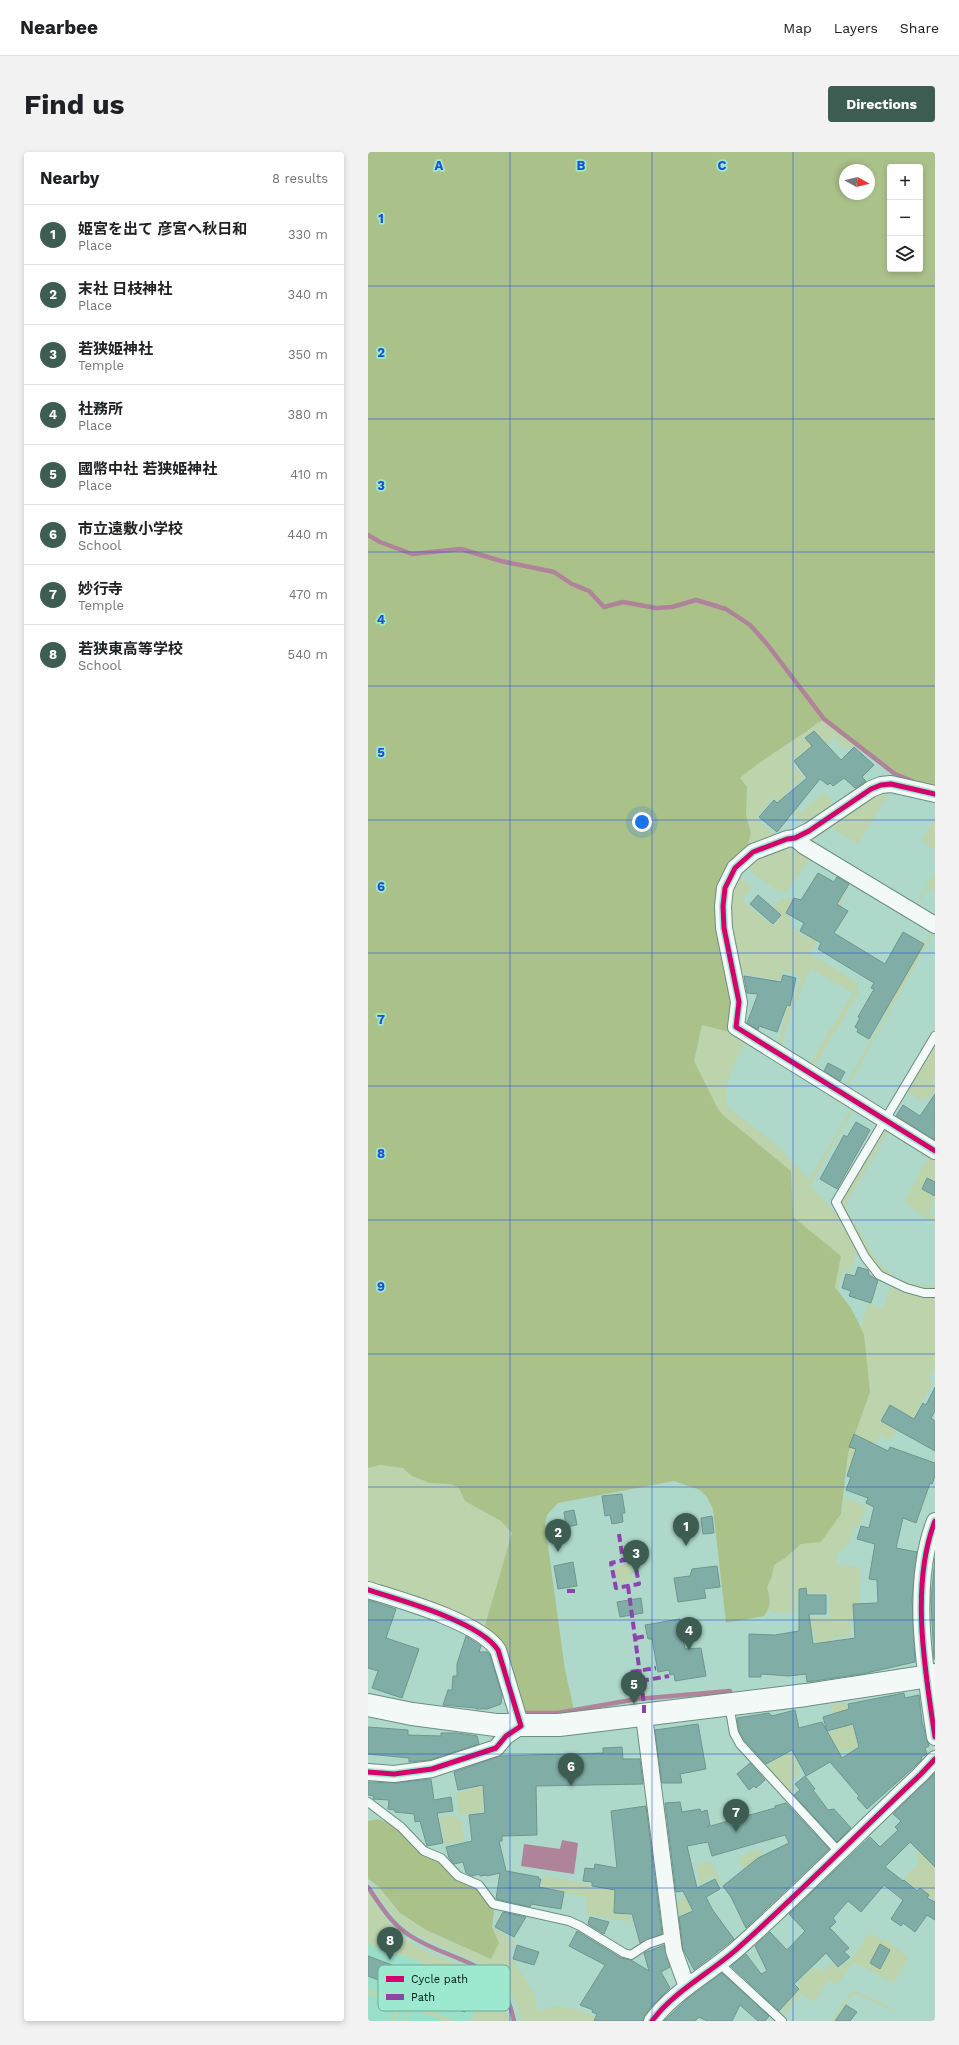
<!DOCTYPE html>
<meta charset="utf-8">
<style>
:root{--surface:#fff;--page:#f2f2f2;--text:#202124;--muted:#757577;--line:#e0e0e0;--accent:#3d5c52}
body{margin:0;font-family:"Work Sans","Noto Sans JP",sans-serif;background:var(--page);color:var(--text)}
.controls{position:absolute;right:12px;top:12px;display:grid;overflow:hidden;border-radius:4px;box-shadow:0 2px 6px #0003}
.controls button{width:36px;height:36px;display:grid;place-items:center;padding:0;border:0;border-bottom:1px solid var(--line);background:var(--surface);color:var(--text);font:20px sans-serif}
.compass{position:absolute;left:471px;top:12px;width:36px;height:36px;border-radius:50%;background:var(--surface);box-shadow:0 2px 6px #0003;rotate:98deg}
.you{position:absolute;left:274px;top:670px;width:14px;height:14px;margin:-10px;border:3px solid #fff;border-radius:50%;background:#1a73e8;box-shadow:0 0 0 6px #1a73e833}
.badge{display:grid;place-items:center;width:26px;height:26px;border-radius:50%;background:var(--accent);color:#fff;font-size:13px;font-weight:700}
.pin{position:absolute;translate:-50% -33px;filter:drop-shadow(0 1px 2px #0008)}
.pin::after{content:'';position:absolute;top:21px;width:14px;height:12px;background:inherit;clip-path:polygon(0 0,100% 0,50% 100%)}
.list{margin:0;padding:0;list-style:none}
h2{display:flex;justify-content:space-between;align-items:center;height:52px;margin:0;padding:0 16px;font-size:17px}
h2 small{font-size:13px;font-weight:400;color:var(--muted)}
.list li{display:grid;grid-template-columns:26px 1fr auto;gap:12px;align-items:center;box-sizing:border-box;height:60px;padding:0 16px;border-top:1px solid var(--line)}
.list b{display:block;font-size:15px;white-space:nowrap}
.list p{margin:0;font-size:13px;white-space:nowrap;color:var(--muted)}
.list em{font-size:13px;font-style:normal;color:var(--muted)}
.icon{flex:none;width:22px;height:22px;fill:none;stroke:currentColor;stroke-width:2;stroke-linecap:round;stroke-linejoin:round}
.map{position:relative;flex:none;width:567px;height:1869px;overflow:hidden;border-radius:4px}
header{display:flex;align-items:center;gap:24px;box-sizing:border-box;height:56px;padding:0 20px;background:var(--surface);border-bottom:1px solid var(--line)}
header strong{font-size:19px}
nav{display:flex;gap:22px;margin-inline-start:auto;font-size:14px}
.intro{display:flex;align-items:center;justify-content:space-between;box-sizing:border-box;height:96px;padding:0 24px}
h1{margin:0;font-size:28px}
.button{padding:10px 18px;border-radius:4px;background:var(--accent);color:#fff;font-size:14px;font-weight:700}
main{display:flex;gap:24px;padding:0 24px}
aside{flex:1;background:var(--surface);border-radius:4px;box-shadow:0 2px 6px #0003}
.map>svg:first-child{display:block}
</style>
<header>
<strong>Nearbee</strong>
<nav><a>Map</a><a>Layers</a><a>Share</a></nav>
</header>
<div class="intro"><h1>Find us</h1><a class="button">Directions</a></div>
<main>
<aside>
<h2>Nearby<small>8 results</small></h2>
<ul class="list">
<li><span class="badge">1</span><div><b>姫宮を出て 彦宮へ秋日和</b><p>Place</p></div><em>330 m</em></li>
<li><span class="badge">2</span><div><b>末社 日枝神社</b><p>Place</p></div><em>340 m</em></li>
<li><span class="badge">3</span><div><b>若狭姫神社</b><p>Temple</p></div><em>350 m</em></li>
<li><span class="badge">4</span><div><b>社務所</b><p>Place</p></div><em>380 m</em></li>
<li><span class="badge">5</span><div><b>國幣中社 若狭姫神社</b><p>Place</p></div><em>410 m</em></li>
<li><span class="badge">6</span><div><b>市立遠敷小学校</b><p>School</p></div><em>440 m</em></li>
<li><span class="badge">7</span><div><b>妙行寺</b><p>Temple</p></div><em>470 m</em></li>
<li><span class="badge">8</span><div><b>若狭東高等学校</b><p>School</p></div><em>540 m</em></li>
</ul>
</aside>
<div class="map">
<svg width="567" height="1869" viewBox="0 0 567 1869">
<rect width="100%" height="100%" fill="#aed8ca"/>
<polygon fill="#9addc8" points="0,1749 51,1811 81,1821 103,1831 116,1840 131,1869 0,1869"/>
<g fill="#bdd3ab" fill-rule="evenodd">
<path d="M457,568L491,594H484L476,597L465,585L459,589L462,596L446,610L436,599L423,610L436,626L416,643L432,661L457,640L467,656L432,676L436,671L405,645L388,667L405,681L403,687L374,707L383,681L378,663L379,635L372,626C392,609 414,596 436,581C444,576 448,570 457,568Z"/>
<polygon points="521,637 567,645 567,650 522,640 490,692 463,676 442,690 547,753 567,720 567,740 560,736 547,757 437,689 489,651"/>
<polygon points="567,667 567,698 553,689"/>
<polygon points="426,692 466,721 442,707 419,740 411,740 381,718 383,710 389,705"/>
<path d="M368,723L382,733L383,737L375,746L379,753L405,774L412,767L402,758L412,747L426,745L417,761L422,764C422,776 434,783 443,788L458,764L466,758L475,744L477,745L442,802L491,831L488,837L491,840L444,918L409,896L419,855H423L432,826L425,821L414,819L412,828L370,821L359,754ZM443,817L485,841L442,911L414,894C419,867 430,842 443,817Z"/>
<polygon points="567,778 479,936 517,959 567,874 567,877 517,962 475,937 522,855 521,853 564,779"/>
<path d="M334,873L365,881L487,955L442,1034C466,1057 475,1069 489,1100L482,1121L474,1119L470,1139L467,1135L473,1104L424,1065L423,1019L356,964L350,957L326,909ZM377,891L484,956L441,1027L405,990L360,955C355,928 366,914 377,891Z"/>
<polygon points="567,892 567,942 553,948 539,940"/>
<path d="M519,976L567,1004V1046L561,1063L567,1067V1072L536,1050L560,1006L523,980H520L479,1050V1058C504,1096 511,1135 567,1134V1138C512,1139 497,1099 475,1057L474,1049Z"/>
<polygon points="524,1132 567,1144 567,1216 560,1228 565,1231 545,1265 521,1252 512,1269 528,1279 522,1289 512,1283 500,1305 499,1314 483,1309 479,1327 480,1301 502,1240 496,1182 493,1176 500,1151 515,1156"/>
<path d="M12,1313L35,1316L44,1324L62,1331L82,1332L91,1336L97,1349L133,1369L144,1381L116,1477C82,1452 40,1441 0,1430V1316Z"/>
<polygon points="476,1345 499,1355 490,1376 485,1375 482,1390 469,1403 468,1412 492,1415 491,1467 482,1467 483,1484 463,1486 463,1493 448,1494 446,1480 443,1480 441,1465 461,1466 462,1442 429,1440 428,1461 407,1461 400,1458 402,1448 399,1435 403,1427 406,1413 417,1406 433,1392 473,1362"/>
<polygon points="262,1412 265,1430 262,1430 261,1428 251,1432 247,1415"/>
<polygon points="477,1550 490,1594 481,1600 479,1598 472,1601 461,1580 470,1577 463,1553"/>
<polygon points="435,1597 434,1605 428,1609 433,1621 423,1629 428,1636 421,1643 397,1615 416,1603"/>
<polygon points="125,1629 128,1644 114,1646 115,1660 91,1663 88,1641 104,1638 104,1633"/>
<polygon points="86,1663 93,1669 97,1689 77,1692 72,1665"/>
<polygon points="389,1697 397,1705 391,1712 387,1708 380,1715 378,1714 375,1716 371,1707 380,1701"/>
<polygon points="551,1700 567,1715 567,1749 551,1735 549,1737 536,1726 552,1710 547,1702"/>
<polygon points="340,1710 344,1711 354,1733 352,1734 346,1724 332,1731 328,1714"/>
<polygon points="175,1724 222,1732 222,1735 233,1737 234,1733 255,1737 247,1750 245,1762 255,1763 256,1757 261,1758 262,1770 217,1762 219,1746 174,1735"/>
<path d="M0,1727C14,1736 20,1750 32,1761C55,1781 95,1794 123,1807L131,1791L124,1775L147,1789L142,1803L168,1845L167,1847L170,1859L180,1857L179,1854L209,1857C213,1861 232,1865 240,1869H153C141,1805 88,1808 43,1779C24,1767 13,1746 0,1727Z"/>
<path d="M0,1741C11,1757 23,1776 39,1788C79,1817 131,1809 141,1869H103L112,1844L116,1840C84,1817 37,1805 0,1792Z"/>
<polygon points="317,1745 325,1760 322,1759 308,1765 306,1752"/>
<polygon points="501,1781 514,1788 517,1787 540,1805 526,1831 486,1810 469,1833 461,1828 446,1850 433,1842 415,1864 420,1869 412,1863 418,1856 410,1849 414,1845 420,1851 433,1836 429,1832 445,1816 457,1818 463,1811 471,1818 478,1810 480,1812"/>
<polygon points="0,1837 34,1849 27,1869 23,1869 29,1852 0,1841"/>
<polygon points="484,1838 515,1851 531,1861 485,1841 466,1869 463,1869"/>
<polygon points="42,1852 86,1868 85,1869 78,1869 43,1856 39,1869 36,1869"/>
</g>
<g fill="#abc18a" fill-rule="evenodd">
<path d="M0,0H567V635L539,628L529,623L457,568C448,570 444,576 436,581C414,596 392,609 372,626L379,635L378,663L383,681L379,696L358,729L365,832V881L334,873L326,909L350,957L356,964L423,1019L425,1065L473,1104L467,1135L483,1156L496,1182L502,1240L480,1301L473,1362L453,1390L433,1392L417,1406L406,1413L403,1427L399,1435C402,1446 404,1454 396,1464L358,1471L345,1357L339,1345L332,1338L306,1329L190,1351L179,1363L177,1372L197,1518L206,1558L183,1561H155L116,1477L144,1381L133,1369L97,1349L91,1336L82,1332L62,1331L44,1324L35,1316L12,1313L0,1316ZM522,15H552V117H522ZM477,18H501V42H477Z"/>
<polygon points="10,1667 22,1671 36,1684 110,1736 126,1759 124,1775 131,1791 123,1807 58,1778 32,1761 10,1734 0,1727 0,1669"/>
</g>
<polygon fill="#af8399" points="194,1688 210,1691 206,1722 153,1714 156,1692 192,1697"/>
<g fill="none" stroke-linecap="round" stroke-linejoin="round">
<g stroke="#af8399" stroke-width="4.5">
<polyline points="0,383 12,390 44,402 93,397 133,409 186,420 204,432 221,439 236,455 255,450 288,456 304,455 328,448 358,457 382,473 399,492 456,567 527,622 544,629"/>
<polyline points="157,1561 190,1561 269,1547 362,1539"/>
<path d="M0,1735C12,1753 23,1771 41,1783C85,1812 134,1806 146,1869"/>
</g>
</g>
<g fill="#80aea7" stroke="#70958f">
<polygon points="446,579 473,608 486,595 506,613 494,625 498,629 487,636 476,626 465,634 462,631 460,633 452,627 409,680 391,665 406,648 409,651 439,626 426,609 444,594 437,586"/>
<polygon points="450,721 466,730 469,725 481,732 469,752 480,759 466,781 517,812 535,780 556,792 501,887 489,880 490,877 487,875 492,866 490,865 506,837 503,836 506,831 450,797 453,791 432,779 436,771 418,761 426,746 433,748"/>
<polygon points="390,743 413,763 405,772 382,752"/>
<polygon points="415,823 428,826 422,854 419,853 409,880 391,874 390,878 379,871 390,842 379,841 376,824 413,830"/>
<polygon points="460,911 477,920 472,929 456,919"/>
<polygon points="567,942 567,988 528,964 535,953 552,964"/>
<polygon points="488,970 502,978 469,1037 452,1027 476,983 479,985"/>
<polygon points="559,1026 567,1030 567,1044 554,1037"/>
<polygon points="490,1115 500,1118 501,1123 510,1128 503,1151 481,1144 483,1139 474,1136 478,1122 487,1124"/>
<polygon points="567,1235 567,1259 563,1266 567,1269 567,1299 513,1269 522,1253 546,1267 555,1251 558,1253"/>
<polygon points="486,1282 520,1299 522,1295 567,1311 567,1324 564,1332 562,1331 548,1371 535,1366 528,1396 549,1400 544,1447 547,1510 494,1522 439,1530 438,1522 421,1524 393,1522 393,1525 381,1525 381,1482 407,1483 431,1479 431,1437 438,1436 439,1443 458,1443 458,1462 441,1462 445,1492 487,1486 485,1452 510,1451 509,1428 501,1427 507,1392 489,1387 493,1374 501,1376 506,1355 498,1351 500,1346 478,1338 483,1325 479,1324 488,1297 481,1295"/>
<polygon points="254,1342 257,1361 254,1361 255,1370 244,1372 242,1363 237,1364 234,1344"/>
<polygon points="206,1358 209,1373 198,1375 196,1360"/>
<polygon points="344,1364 346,1381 335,1382 333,1366"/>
<polygon points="567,1406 567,1507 566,1507 563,1448"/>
<polygon points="205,1410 209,1434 190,1437 186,1414"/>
<polygon points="349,1414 352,1435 336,1437 338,1446 310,1450 306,1426 322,1424 324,1417"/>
<polygon points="273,1446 275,1461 252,1465 249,1450"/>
<polygon points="0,1448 28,1457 18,1486 51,1497 34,1546 4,1536 10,1519 0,1516"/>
<polygon points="312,1467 317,1497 333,1496 338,1524 307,1529 306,1522 302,1523 301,1518 290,1520 284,1487 280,1487 277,1473"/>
<polygon points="98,1484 113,1494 111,1500 119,1500 122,1503 134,1543 133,1552 119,1557 108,1557 108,1556 75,1553 80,1538 84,1538 85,1524 89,1524 89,1512"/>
<polygon points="536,1541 537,1546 551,1543 554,1570 561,1594 557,1596 559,1602 553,1605 554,1607 545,1616 499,1657 489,1646 491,1644 462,1610 438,1624 424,1598 398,1612 377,1589 371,1579 369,1566 401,1561 404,1564 427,1558 431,1576 454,1570 474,1606 491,1595 485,1572 459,1579 455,1565 481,1557 480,1552"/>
<polygon points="330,1572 338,1617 312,1622 314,1631 294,1631 287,1578"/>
<polygon points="0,1575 40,1578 40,1583 73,1584 73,1581 89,1581 109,1584 111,1592 62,1608 41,1610 41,1606 0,1602"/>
<polygon points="254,1595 255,1607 272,1607 275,1632 168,1634 169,1683 134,1684 134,1689 131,1689 138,1719 171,1725 170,1727 173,1727 171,1735 196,1740 193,1757 163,1752 162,1755 128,1747 132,1721 119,1724 119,1723 112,1724 111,1722 104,1724 98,1721 95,1710 86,1712 81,1706 78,1695 104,1689 101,1663 117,1661 115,1633 90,1638 86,1620 132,1604 235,1601 235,1596"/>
<polygon points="382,1611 397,1628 388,1636 386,1634 381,1638 369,1622"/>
<polygon points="567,1621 567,1715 542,1690 517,1715 535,1729 536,1728 549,1739 552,1736 561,1743 559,1746 567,1750 567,1768 559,1763 547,1780 535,1771 533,1774 523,1767 535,1748 516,1733 493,1760 480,1749 465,1766 468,1770 462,1776 481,1796 476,1800 482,1805 470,1815 458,1801 426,1832 431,1837 411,1859 363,1814 378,1802 393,1822 399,1819 387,1794 402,1780 419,1798 437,1779 421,1762 502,1685 512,1695 530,1678 527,1675 533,1669 525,1662"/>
<polygon points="437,1624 447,1637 445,1638 460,1658 466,1657 483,1676 469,1690 426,1643 432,1638 427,1632"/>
<polygon points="63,1627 66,1648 83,1645 85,1659 69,1661 75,1691 59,1694 53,1673 52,1669 47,1670 46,1662 27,1660 27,1658 20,1657 21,1648 5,1647 6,1644 0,1643 0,1630 27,1631"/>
<polygon points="312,1650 314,1660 332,1657 333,1660 339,1658 342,1673 339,1675 407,1656 407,1654 418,1651 461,1697 378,1776 363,1745 355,1734 390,1706 421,1691 417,1683 344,1704 340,1690 319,1694 329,1736 347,1727 352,1737 338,1745 344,1757 366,1787 326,1818 315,1797 311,1765 325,1759 315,1739 308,1740 297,1651"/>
<polygon points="278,1654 294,1782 272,1791 264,1762 246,1761 247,1738 224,1734 224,1730 215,1729 217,1716 226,1717 227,1712 249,1716 243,1659"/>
<polygon points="135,1760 158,1765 146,1785 127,1775"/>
<polygon points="222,1765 241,1770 236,1782 220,1772"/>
<polygon points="209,1779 253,1806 263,1808 281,1819 276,1801 296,1793 302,1815 293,1820 302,1836 285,1853 277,1863 275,1869 226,1869 229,1862 224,1860 225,1858 212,1853 237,1813 201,1794"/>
<polygon points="512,1792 522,1798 512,1817 502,1811"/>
<polygon points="149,1793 171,1800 166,1813 145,1807"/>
<polygon points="0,1804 103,1843 97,1860 0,1824"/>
<polygon points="354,1821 401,1864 397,1869 390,1869 372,1853 364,1869 339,1869 331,1865 327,1869 296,1869 319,1847"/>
<polygon points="478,1853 489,1860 482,1869 467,1869"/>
</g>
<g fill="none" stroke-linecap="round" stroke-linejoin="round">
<g stroke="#6b8e84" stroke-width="10">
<g id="service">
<polyline points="567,884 468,1050 497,1105 511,1123 538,1136 556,1141 567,1141"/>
<polyline points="361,1553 366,1581 372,1592 472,1701"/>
<polyline points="0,1650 33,1675 56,1699 73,1706 90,1724 111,1733 125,1752 201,1769 212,1774 256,1801 263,1803 280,1792 304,1784"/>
<polyline points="352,1812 414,1869"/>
</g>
</g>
<g stroke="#6b8e84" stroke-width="18">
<g id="minor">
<polyline points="567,642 523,632 513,633 503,637 441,679 427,686 419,687 385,700 367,716 357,736 355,754 356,776 371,850 368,875 567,999"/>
<polyline points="427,686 436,694 567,773"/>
<path d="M567,1369C542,1433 557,1519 567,1585"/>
<path d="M0,1438C32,1448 112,1470 130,1498L153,1574L138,1584L128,1596L64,1617L26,1622L0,1620"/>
<polyline points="276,1564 304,1784 306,1799 319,1835"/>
<path d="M284,1869C305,1840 342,1821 369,1797C432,1741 490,1681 552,1623L567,1607"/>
</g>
</g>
<g stroke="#6b8e84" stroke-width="24">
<polyline id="primary" points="0,1553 44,1562 128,1573 191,1573 438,1543 567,1523"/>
</g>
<use href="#service" stroke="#f3f9f7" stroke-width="8"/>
<use href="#minor" stroke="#f3f9f7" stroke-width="16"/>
<use href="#primary" stroke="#f3f9f7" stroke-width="22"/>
<g stroke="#8e44ad" stroke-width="4" stroke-dasharray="8 4" stroke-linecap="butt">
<polyline points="251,1382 255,1409"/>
<polygon points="266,1406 271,1432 248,1436 243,1411"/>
<polyline points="260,1434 276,1552 276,1564"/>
<polyline points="199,1439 209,1439"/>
<polyline points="268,1486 278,1484"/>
<polyline points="263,1520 288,1516"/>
<polyline points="273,1529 301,1524"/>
</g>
<g stroke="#9ce9d0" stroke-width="8">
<g id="cycleway">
<polyline points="567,642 523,632 513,633 503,637 441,679 427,686 419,687 385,700 367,716 357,736 355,754 356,776 371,850 368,875 567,999"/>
<path d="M567,1369C542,1433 557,1519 567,1585"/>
<path d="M0,1438C32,1448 112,1470 130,1498L153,1574L138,1584L128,1596L64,1617L26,1622L0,1620"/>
<path d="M284,1869C305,1840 342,1821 369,1797C432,1741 490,1681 552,1623L567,1607"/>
</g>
</g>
<use href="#cycleway" stroke="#d6006c" stroke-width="5"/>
</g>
<path fill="none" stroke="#1d4ed8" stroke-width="1" stroke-opacity="0.55" d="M142,0V1869M284,0V1869M425,0V1869M0,134H567M0,267H567M0,400H567M0,534H567M0,668H567M0,801H567M0,934H567M0,1068H567M0,1202H567M0,1335H567M0,1468H567M0,1602H567M0,1736H567"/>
<rect x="10" y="1813" width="132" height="46" rx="6" fill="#9ce9d0" stroke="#6dab97" stroke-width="1"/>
<rect x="18" y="1824" width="18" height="6" fill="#d6006c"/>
<rect x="18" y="1842" width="18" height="6" fill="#8e44ad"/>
<g font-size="11" fill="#001911">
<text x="43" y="1831">Cycle path</text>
<text x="43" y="1849">Path</text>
</g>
<g font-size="13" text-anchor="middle" font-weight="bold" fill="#1d4ed8" stroke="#9ce9d0" stroke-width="3.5" stroke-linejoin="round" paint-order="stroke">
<text x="71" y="18">A</text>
<text x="213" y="18">B</text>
<text x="354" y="18">C</text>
<text x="13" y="71">1</text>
<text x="13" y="205">2</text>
<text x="13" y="338">3</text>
<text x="13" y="472">4</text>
<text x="13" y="605">5</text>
<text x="13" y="739">6</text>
<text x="13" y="872">7</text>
<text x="13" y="1006">8</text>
<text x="13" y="1139">9</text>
</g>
</svg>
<div class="controls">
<button>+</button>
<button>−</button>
<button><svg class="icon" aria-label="layers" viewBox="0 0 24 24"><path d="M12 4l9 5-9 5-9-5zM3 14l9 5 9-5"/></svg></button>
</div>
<svg class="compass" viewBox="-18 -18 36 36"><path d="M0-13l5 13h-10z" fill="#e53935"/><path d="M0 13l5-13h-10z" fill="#757577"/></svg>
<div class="you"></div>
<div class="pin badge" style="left:318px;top:1394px">1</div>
<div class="pin badge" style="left:190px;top:1400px">2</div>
<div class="pin badge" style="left:268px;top:1421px">3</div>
<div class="pin badge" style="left:321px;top:1498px">4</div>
<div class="pin badge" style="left:266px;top:1552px">5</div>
<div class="pin badge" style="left:203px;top:1634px">6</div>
<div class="pin badge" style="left:368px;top:1680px">7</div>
<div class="pin badge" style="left:22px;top:1808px">8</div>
</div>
</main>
